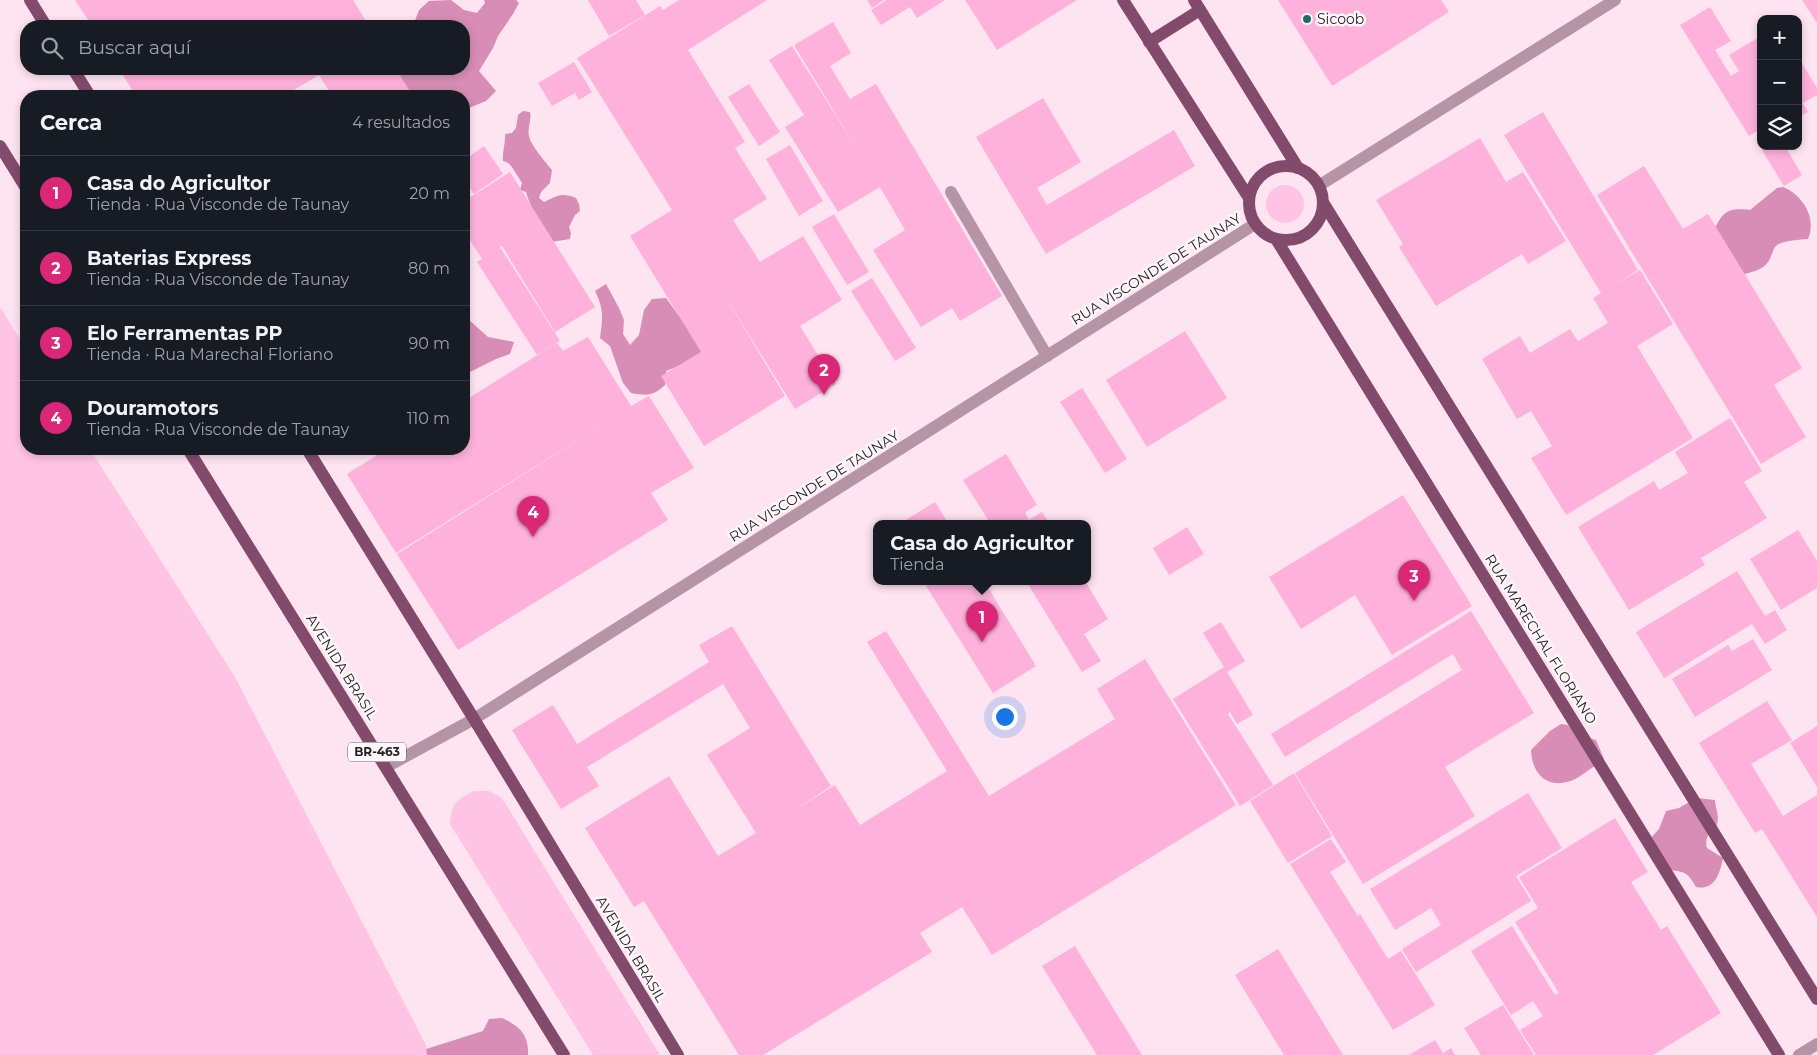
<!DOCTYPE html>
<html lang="es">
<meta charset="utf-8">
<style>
:root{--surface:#171b24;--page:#242831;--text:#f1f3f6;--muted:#9ea1a6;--line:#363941;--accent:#db2777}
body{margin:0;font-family:Montserrat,sans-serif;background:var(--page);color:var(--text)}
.controls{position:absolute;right:15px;top:15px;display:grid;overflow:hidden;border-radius:10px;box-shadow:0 2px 8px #0003}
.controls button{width:45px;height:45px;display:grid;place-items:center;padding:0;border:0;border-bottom:1px solid var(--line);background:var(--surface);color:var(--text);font:25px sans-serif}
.you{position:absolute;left:1004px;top:716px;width:18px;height:18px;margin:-12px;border:4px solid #fff;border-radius:50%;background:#1a73e8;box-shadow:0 0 0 8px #1a73e833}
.badge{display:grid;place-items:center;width:32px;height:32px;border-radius:50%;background:var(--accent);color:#fff;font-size:16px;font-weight:700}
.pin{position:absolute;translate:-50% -41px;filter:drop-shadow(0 1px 2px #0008)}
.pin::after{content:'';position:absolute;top:26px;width:18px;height:15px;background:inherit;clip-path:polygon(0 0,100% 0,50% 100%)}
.popup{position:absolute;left:873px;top:520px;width:218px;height:65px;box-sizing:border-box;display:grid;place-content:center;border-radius:10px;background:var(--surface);filter:drop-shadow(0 1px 4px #0005);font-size:16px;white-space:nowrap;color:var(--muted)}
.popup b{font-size:19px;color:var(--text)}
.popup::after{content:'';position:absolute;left:50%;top:100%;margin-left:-10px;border:10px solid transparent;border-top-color:var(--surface)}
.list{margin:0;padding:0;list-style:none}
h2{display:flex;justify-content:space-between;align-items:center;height:65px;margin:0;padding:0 20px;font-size:21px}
h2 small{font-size:16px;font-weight:400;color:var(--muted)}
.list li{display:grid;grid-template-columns:32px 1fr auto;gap:15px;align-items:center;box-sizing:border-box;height:75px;padding:0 20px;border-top:1px solid var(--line)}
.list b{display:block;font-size:19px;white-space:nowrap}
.list p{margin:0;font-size:16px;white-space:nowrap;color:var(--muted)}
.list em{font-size:16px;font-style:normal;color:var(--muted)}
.icon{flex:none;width:28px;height:28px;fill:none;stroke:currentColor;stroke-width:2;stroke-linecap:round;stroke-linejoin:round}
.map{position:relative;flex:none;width:1817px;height:1055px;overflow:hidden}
.search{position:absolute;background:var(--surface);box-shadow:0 2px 8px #0003;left:20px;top:20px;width:450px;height:55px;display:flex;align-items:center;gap:12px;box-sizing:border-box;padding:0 18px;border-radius:20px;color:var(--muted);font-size:19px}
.panel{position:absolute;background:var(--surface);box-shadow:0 2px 8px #0003;left:20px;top:90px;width:450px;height:365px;border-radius:20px}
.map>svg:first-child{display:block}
</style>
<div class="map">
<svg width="1817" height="1055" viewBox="0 0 1817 1055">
<rect width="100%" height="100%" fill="#fee4f1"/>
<g fill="#ffc4e3">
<circle cx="1285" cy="204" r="19"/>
<polygon points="0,307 26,349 26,449 90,449 235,677 426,1045 427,1055 0,1055"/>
<path d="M474,791H489L502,798L660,1055H593L450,824C451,805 456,799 474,791Z"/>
</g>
<g fill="#d78db5">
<polygon points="451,0 464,10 477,13 485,3 484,0 516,0 519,3 513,14 498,36 493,48 479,71 496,91 486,101 464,110 464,96 407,96 393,71 393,69 464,69 464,26 413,26 419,10 429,1"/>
<path d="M523,111L530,112C532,120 527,127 529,136C530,144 546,163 552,170L550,183L541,192L539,198L544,202C558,196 560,192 576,198L579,204L580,211L575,215L569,227L571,233L570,239L551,242C543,226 531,210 526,192L520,190L522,183C520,179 517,176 515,172C511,166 511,163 503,161C502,151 506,143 505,134L512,133L516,128L518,115Z"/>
<path d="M1783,187C1803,195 1817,218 1808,239C1799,240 1783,240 1776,246C1773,248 1773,253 1771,256C1767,270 1750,273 1738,275L1711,236C1722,214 1724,207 1750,210L1777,188Z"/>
<path d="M606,284L619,308L624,320L623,334L630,345L639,335L644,310L652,299L666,298L692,334L702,344L701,357L666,371L665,385C653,396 648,396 631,393L623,383L610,346L600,338C603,318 604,309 595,291Z"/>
<polygon points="464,319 469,320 488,337 514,342 510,354 496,359 464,375"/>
<path d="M1561,724L1568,725L1577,735L1596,740L1604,759L1600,764C1590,767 1583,776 1573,780C1548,790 1532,775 1531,750L1550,731Z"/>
<path d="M1696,798L1715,800C1715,807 1720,817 1717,824C1713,835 1704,832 1707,848L1723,858C1720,873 1715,891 1696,887C1688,873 1686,872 1670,870L1650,839L1659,829L1666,811L1679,808Z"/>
<path d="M502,1018C520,1026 529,1035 528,1055H427L426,1049L483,1031L489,1019Z"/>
</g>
<g fill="#feb1db">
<polygon points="75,0 353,0 369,26 92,26"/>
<polygon points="588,0 636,0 645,15 609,36"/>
<polygon points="679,0 767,0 688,50 745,142 735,148 767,199 733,220 760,262 803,236 842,300 800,326 836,384 795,409 720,288 785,396 704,446 661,376 701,352 630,236 672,210 577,58 660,6 663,10"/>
<polygon points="867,0 884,0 872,8"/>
<polygon points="887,0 945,0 917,18 910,7 881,25 871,10"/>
<polygon points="965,0 1077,0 997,50"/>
<polygon points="1278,0 1441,0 1449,12 1332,86"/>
<polygon points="1802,0 1817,0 1817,23"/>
<polygon points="1710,7 1731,41 1715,50 1731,76 1739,71 1729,55 1761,36 1761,129 1749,136 1680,25"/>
<polygon points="833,22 851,53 830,66 850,99 876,84 1002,296 960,321 952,308 921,327 873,250 905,230 880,187 838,212 785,127 804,115 769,60 792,46 857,149 794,45"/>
<polygon points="1798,57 1817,88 1817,95 1803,103 1808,112 1798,117"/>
<polygon points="574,62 592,92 579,100 575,93 552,106 538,83"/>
<polygon points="119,69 396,69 413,96 332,96 319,75 284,96 136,96"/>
<polygon points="749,84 780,132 759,146 728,97"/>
<polygon points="1043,98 1081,162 1037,188 1047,205 1174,130 1195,166 1046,254 976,137"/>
<polygon points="1543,112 1638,270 1615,285 1640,270 1673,324 1637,346 1693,438 1566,515 1531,458 1552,446 1531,411 1517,419 1482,359 1520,336 1530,353 1570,329 1578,341 1608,323 1593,298 1601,293 1504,135"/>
<polygon points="1480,138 1506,182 1523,172 1566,241 1528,264 1522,254 1436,306 1399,247 1403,244 1376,200"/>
<polygon points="1761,140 1761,146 1785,146 1802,175 1784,186 1757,142"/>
<polygon points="790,145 823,201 799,216 766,159"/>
<polygon points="484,146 503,174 474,194 464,180 464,160"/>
<polygon points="1644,166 1683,229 1708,214 1802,368 1774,385 1806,437 1761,464 1597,195"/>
<polygon points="510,172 595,307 555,332 502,246 500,247 560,341 537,355 477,262 482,259 464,231 464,201"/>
<polygon points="834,214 869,272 847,285 812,227"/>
<polygon points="872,278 916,348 895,361 851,291"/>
<polygon points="1185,331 1227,398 1147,447 1106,380"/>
<polygon points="588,337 631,406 649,396 694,468 651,493 668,520 458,650 397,554 607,422 396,553 347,474 387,449 464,449 464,401 557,343 563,351"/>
<polygon points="1082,388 1127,459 1105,473 1060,402"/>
<polygon points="1730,418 1762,471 1744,482 1767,518 1701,558 1705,565 1629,610 1578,527 1654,481 1659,490 1688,473 1675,452"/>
<polygon points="1006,454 1037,505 1025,512 1029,520 1042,512 1049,523 990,523 963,480"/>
<polygon points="1403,495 1472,606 1392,655 1355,595 1301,629 1269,577"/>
<polygon points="935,502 948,523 901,523"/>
<polygon points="1187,527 1204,554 1169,575 1153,548"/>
<polygon points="1798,530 1817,561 1817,588 1781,610 1750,559"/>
<polygon points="1737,571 1765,616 1775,610 1787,630 1765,644 1752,624 1664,678 1636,632"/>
<polygon points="923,581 984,581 1036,666 993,693"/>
<polygon points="1026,581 1085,581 1108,619 1084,634 1101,661 1082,672"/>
<polygon points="1471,611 1534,713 1445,767 1475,816 1363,884 1295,773 1462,670 1453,654 1285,757 1271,734"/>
<polygon points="1221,622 1245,661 1227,672 1253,715 1237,724 1230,712 1228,714 1273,785 1240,806 1173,699 1224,667 1203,633"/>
<polygon points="732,626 831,786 795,810 835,785 860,825 947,771 867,642 886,631 989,796 1115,719 1097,689 1145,659 1236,805 992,955 962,907 920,933 932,952 763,1055 739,1055 644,901 634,907 585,828 669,776 718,856 756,833 707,755 750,728 723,684 587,767 599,786 561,809 512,730 553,705 577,744 709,662 699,645"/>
<polygon points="1753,639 1772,670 1695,717 1672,679 1728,645 1732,651"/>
<polygon points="1767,701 1792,740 1751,764 1783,816 1817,795 1817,917 1762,829 1755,833 1699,743"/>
<polygon points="1817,726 1817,787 1790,743"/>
<polygon points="1294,773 1332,836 1288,863 1250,801"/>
<polygon points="1528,793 1562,848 1516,876 1531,901 1416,972 1402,949 1441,925 1431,908 1395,930 1370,889"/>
<polygon points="1615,818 1648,872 1631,882 1661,930 1667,926 1721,1013 1653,1055 1536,1055 1520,1030 1543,1016 1533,1001 1511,1015 1471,951 1512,926 1555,995 1559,993 1515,922 1538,908 1519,877"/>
<polygon points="1331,839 1346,862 1330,872 1358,916 1360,914 1388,959 1401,951 1435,1005 1393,1030 1290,864"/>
<polygon points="1075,946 1142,1055 1097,1055 1042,966"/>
<polygon points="1278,949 1343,1055 1284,1055 1235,975"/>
<polygon points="1503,1005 1534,1055 1481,1055 1464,1028"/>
<polygon points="1435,1040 1443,1053 1451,1048 1455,1055 1409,1055"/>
</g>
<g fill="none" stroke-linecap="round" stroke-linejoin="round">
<g stroke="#b594a5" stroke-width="12">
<polyline points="1320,185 1615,0"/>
<polyline points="951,192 1047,356"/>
<polyline points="386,767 474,719 1255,224"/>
<polyline points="1799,1055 1817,1044"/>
</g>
<g stroke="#834b6b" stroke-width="12">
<polyline points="30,0 46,26"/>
<polyline points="1123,0 1249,198"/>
<polyline points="1194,0 1298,168"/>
<polyline points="1149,42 1200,10"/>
<polyline points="73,69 90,96"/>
<polyline points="0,146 26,188"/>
<circle cx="1286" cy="203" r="37"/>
<polyline points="1324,204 1817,999"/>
<polyline points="1276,239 1779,1055"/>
<polyline points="188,449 564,1055"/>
<polyline points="307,449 474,719 678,1055"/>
</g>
</g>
<circle fill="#1d6a6b" stroke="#fdf7fa" stroke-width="2" cx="1307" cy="19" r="5"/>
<g text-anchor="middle" stroke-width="5" stroke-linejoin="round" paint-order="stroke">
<rect fill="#fdf7fa" stroke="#675f64" stroke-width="1" x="348" y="742.5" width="58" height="19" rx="4"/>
<g font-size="12" font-weight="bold" fill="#271e23">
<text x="377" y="756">BR-463</text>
</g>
<g font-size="14" fill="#271e23" stroke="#fdf7fa" text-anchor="start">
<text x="1317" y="24">Sicoob</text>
</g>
<g font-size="14" fill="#271e23" stroke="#fdf7fa">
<text transform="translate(1156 269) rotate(-32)" y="5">RUA VISCONDE DE TAUNAY</text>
<text transform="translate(814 486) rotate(-32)" y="5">RUA VISCONDE DE TAUNAY</text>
<text transform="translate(1541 639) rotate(58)" y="5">RUA MARECHAL FLORIANO</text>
<text transform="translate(342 667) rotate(58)" y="5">AVENIDA BRASIL</text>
<text transform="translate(631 949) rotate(59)" y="5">AVENIDA BRASIL</text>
</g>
</g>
</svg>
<div class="controls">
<button>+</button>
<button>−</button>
<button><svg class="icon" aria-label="layers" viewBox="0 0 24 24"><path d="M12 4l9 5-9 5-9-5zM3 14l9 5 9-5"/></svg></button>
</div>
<div class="you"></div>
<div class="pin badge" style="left:982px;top:642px">1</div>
<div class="popup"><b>Casa do Agricultor</b>Tienda</div>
<div class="pin badge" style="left:824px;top:395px">2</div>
<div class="pin badge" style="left:1414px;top:601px">3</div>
<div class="pin badge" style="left:533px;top:537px">4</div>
<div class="search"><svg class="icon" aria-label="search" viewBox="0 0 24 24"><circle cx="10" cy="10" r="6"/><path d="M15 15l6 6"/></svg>Buscar aquí</div>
<section class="panel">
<h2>Cerca<small>4 resultados</small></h2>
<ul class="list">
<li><span class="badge">1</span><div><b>Casa do Agricultor</b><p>Tienda · Rua Visconde de Taunay</p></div><em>20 m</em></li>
<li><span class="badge">2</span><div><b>Baterias Express</b><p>Tienda · Rua Visconde de Taunay</p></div><em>80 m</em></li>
<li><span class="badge">3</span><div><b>Elo Ferramentas PP</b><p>Tienda · Rua Marechal Floriano</p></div><em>90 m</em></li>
<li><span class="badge">4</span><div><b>Douramotors</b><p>Tienda · Rua Visconde de Taunay</p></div><em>110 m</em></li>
</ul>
</section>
</div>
